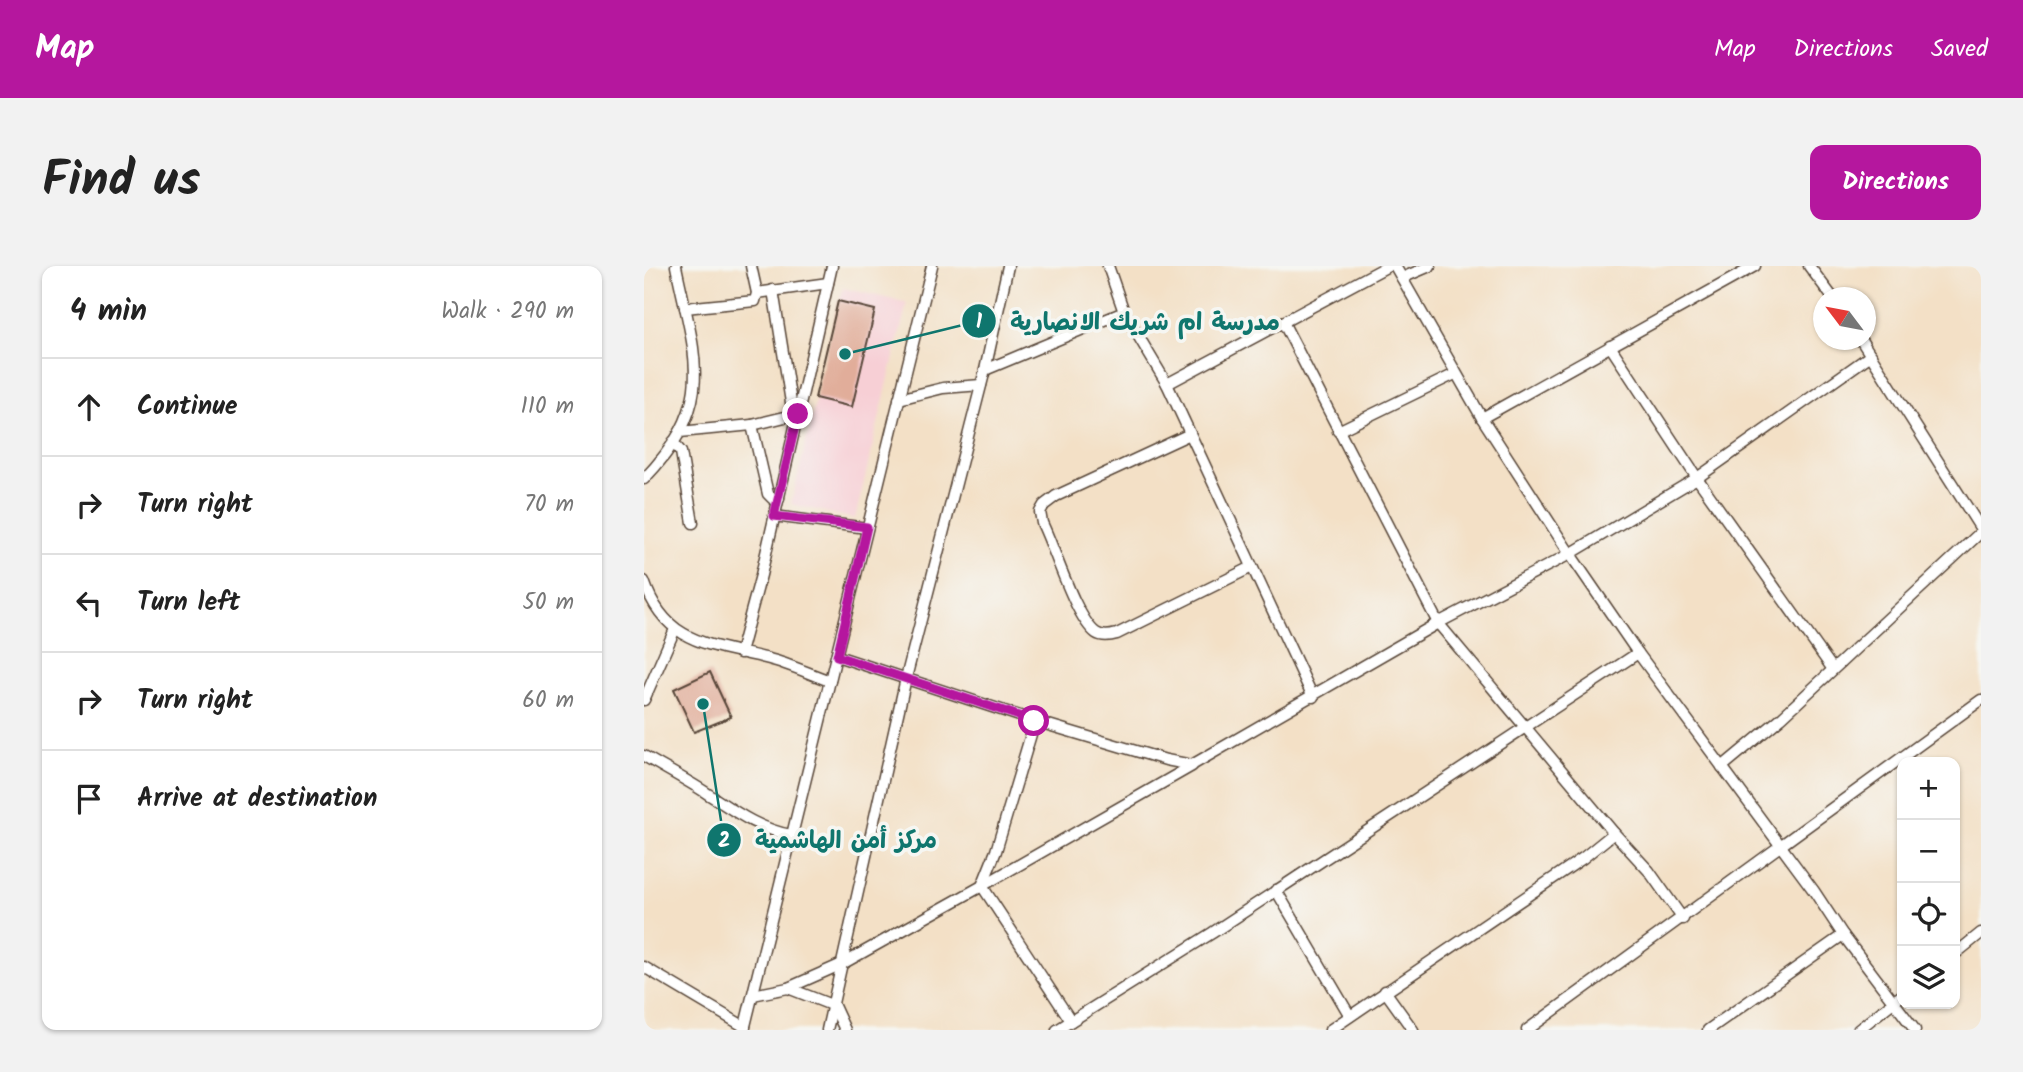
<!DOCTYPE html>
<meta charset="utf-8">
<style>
:root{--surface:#fff;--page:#f2f2f2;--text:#222;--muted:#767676;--line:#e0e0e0;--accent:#b5179e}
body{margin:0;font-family:Kalam,"Playpen Sans Arabic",sans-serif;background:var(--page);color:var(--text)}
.controls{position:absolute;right:21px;bottom:21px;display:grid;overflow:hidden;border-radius:14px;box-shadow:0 2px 5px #0004}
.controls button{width:63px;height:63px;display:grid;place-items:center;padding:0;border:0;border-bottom:2px solid var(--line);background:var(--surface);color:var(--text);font:35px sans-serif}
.compass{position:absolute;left:1169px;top:21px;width:63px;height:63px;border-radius:50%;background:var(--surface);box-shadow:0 2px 5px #0004;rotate:302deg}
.stop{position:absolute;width:21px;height:21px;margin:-16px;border:5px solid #b5179e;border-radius:50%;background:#fff}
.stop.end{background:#b5179e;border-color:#fff;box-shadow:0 2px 7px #0008}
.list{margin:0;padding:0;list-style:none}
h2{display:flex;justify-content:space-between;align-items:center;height:91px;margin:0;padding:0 28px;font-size:30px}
h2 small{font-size:23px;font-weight:400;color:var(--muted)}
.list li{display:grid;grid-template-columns:46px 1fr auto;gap:21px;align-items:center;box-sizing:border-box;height:98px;padding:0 28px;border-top:2px solid var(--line)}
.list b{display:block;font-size:26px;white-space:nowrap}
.list em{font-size:23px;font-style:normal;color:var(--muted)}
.icon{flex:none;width:38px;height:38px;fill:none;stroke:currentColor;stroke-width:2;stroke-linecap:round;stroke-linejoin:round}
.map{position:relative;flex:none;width:1337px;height:764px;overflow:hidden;border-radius:14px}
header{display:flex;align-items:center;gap:42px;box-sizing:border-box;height:98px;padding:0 35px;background:var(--accent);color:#fff}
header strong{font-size:33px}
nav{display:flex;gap:38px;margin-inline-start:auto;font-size:24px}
.intro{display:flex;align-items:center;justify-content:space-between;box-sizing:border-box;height:168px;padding:0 42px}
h1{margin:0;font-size:49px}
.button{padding:18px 32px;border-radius:14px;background:var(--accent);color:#fff;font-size:24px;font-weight:700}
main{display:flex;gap:42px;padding:0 42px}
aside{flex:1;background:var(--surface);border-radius:14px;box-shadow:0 2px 5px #0004}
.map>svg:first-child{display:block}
</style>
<header>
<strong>Map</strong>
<nav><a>Map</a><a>Directions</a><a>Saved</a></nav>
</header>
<div class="intro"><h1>Find us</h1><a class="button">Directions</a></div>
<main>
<aside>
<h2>4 min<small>Walk · 290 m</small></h2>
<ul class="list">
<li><svg class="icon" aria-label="ahead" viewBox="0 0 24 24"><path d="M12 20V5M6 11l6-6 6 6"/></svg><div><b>Continue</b></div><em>110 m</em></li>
<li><svg class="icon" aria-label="right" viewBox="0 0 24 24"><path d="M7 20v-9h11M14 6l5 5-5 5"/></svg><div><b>Turn right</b></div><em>70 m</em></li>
<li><svg class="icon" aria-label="left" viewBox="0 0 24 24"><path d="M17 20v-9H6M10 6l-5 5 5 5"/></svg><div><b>Turn left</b></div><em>50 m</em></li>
<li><svg class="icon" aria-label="right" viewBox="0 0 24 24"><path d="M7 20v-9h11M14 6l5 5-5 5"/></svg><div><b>Turn right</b></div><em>60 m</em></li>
<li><svg class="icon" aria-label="arrive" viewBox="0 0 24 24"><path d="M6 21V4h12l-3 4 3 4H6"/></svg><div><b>Arrive at destination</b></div></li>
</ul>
</aside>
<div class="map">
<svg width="1337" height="764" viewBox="0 0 1337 764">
<rect width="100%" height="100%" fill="#f6f6f2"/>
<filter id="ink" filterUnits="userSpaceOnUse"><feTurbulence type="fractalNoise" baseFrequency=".0143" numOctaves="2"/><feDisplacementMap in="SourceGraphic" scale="14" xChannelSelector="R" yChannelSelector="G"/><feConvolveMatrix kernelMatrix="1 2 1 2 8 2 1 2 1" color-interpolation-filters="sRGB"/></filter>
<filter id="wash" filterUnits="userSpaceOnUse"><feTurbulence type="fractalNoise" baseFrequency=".00686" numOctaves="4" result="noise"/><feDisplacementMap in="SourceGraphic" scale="28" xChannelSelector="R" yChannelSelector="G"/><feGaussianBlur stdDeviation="1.57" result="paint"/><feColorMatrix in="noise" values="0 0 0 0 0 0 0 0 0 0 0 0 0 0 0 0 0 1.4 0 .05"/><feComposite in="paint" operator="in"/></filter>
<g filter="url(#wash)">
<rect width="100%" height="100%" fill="#f3e0c6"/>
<polygon fill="#f7cfd5" points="199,22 263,37 211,253 147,238"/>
<g id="blocks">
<g fill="#e1ad9a">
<polygon points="194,35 231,44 208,141 171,132"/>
<polygon points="66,406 87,451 50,466 30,423"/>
</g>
</g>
</g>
<g filter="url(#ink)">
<use href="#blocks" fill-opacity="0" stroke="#574537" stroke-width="2"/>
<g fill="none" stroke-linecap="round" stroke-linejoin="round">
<g stroke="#574537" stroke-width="13">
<g id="street">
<polyline points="464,0 480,46 523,118 669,431"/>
<polyline points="751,0 838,152 926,288 994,387 1170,625 1199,669 1271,764"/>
<polyline points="1165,0 1189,32"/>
<polyline points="758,12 786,0"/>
<polyline points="129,24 149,149"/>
<polyline points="113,27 184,17"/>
<polyline points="41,42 111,35 113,27 107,0"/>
<polyline points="639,56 794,357 970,567 939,592 686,764"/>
<polyline points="1217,74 1337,263"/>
<polyline points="966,80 1053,212 1188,402"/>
<polyline points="341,104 480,46"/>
<polyline points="523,118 744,0"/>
<polyline points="255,133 299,122 337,119"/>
<polyline points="838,152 1111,0"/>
<polyline points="108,159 124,228 129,233 135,233"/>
<polyline points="694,165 811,108"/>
<polyline points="36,166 108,159 153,148"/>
<path d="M546,168L412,230L400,239L396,246L398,257C411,283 431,351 452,367C458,371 466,370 473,368L608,301"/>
<polyline points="29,176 37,186 49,257"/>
<path d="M0,213C74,136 51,92 32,0"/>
<polyline points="130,250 223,262"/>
<path d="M0,315C22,380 68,378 125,393C145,398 166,408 186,415"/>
<polyline points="96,387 117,309 188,0"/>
<polyline points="193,390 391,455 522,494 548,499 794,357 926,288 1053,212 1227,89"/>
<polyline points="0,434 31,363"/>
<polyline points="391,455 352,585 338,620 427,755"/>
<path d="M0,490C20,502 41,513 61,526C89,544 114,563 147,569"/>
<polyline points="1078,501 1137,452 1337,266"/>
<polyline points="970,567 1005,605 1039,653"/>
<polyline points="632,624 706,750"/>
<polyline points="1311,688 1337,667"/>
<polyline points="0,701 101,761"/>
<polyline points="144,722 190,740 201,764"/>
<polyline points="741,725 769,764"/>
<polyline points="109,729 144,722 198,698 338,620 548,500"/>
<polyline points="100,764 288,0"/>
<polyline points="183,764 262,412 341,104 364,0"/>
<polyline points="413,764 568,667 994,387"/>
<polyline points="883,764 1337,434"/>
<polyline points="1064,764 1199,669"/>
<polyline points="1214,764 1258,729"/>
</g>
</g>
<use href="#street" stroke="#fff" stroke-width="10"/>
</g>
</g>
<g fill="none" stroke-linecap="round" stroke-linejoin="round" filter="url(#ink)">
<polyline stroke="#b5179e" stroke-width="9" points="154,148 130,250 223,261 193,390 390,455"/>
</g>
<path fill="none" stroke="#0f766e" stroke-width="2.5" d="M201 88L335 55M59 438L80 574"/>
<g fill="#0f766e" stroke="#f6f6f2" stroke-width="2.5">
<circle cx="201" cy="88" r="7"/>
<circle cx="59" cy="438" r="7"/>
<circle cx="335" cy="55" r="18"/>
<circle cx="80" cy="574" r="18"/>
</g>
<g font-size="21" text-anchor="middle" font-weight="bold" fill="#fff">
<text x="335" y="62">1</text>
<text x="80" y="581">2</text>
</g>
<g font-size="24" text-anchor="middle" font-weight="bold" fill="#0f766e" stroke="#f6f6f2" stroke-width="7" stroke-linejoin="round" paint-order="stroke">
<text x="501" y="64">مدرسة ام شريك الانصارية</text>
<text x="202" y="582">مركز أمن الهاشمية</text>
</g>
</svg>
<div class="controls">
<button>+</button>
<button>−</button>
<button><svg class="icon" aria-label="locate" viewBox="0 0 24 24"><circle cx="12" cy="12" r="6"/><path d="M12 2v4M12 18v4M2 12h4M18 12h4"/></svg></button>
<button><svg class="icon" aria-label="layers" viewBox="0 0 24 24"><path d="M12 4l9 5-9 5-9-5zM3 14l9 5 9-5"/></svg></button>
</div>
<svg class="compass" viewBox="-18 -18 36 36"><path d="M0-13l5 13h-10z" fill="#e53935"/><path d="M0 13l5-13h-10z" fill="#767676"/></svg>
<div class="stop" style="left:390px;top:455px"></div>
<div class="stop end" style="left:154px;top:148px"></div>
</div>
</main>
